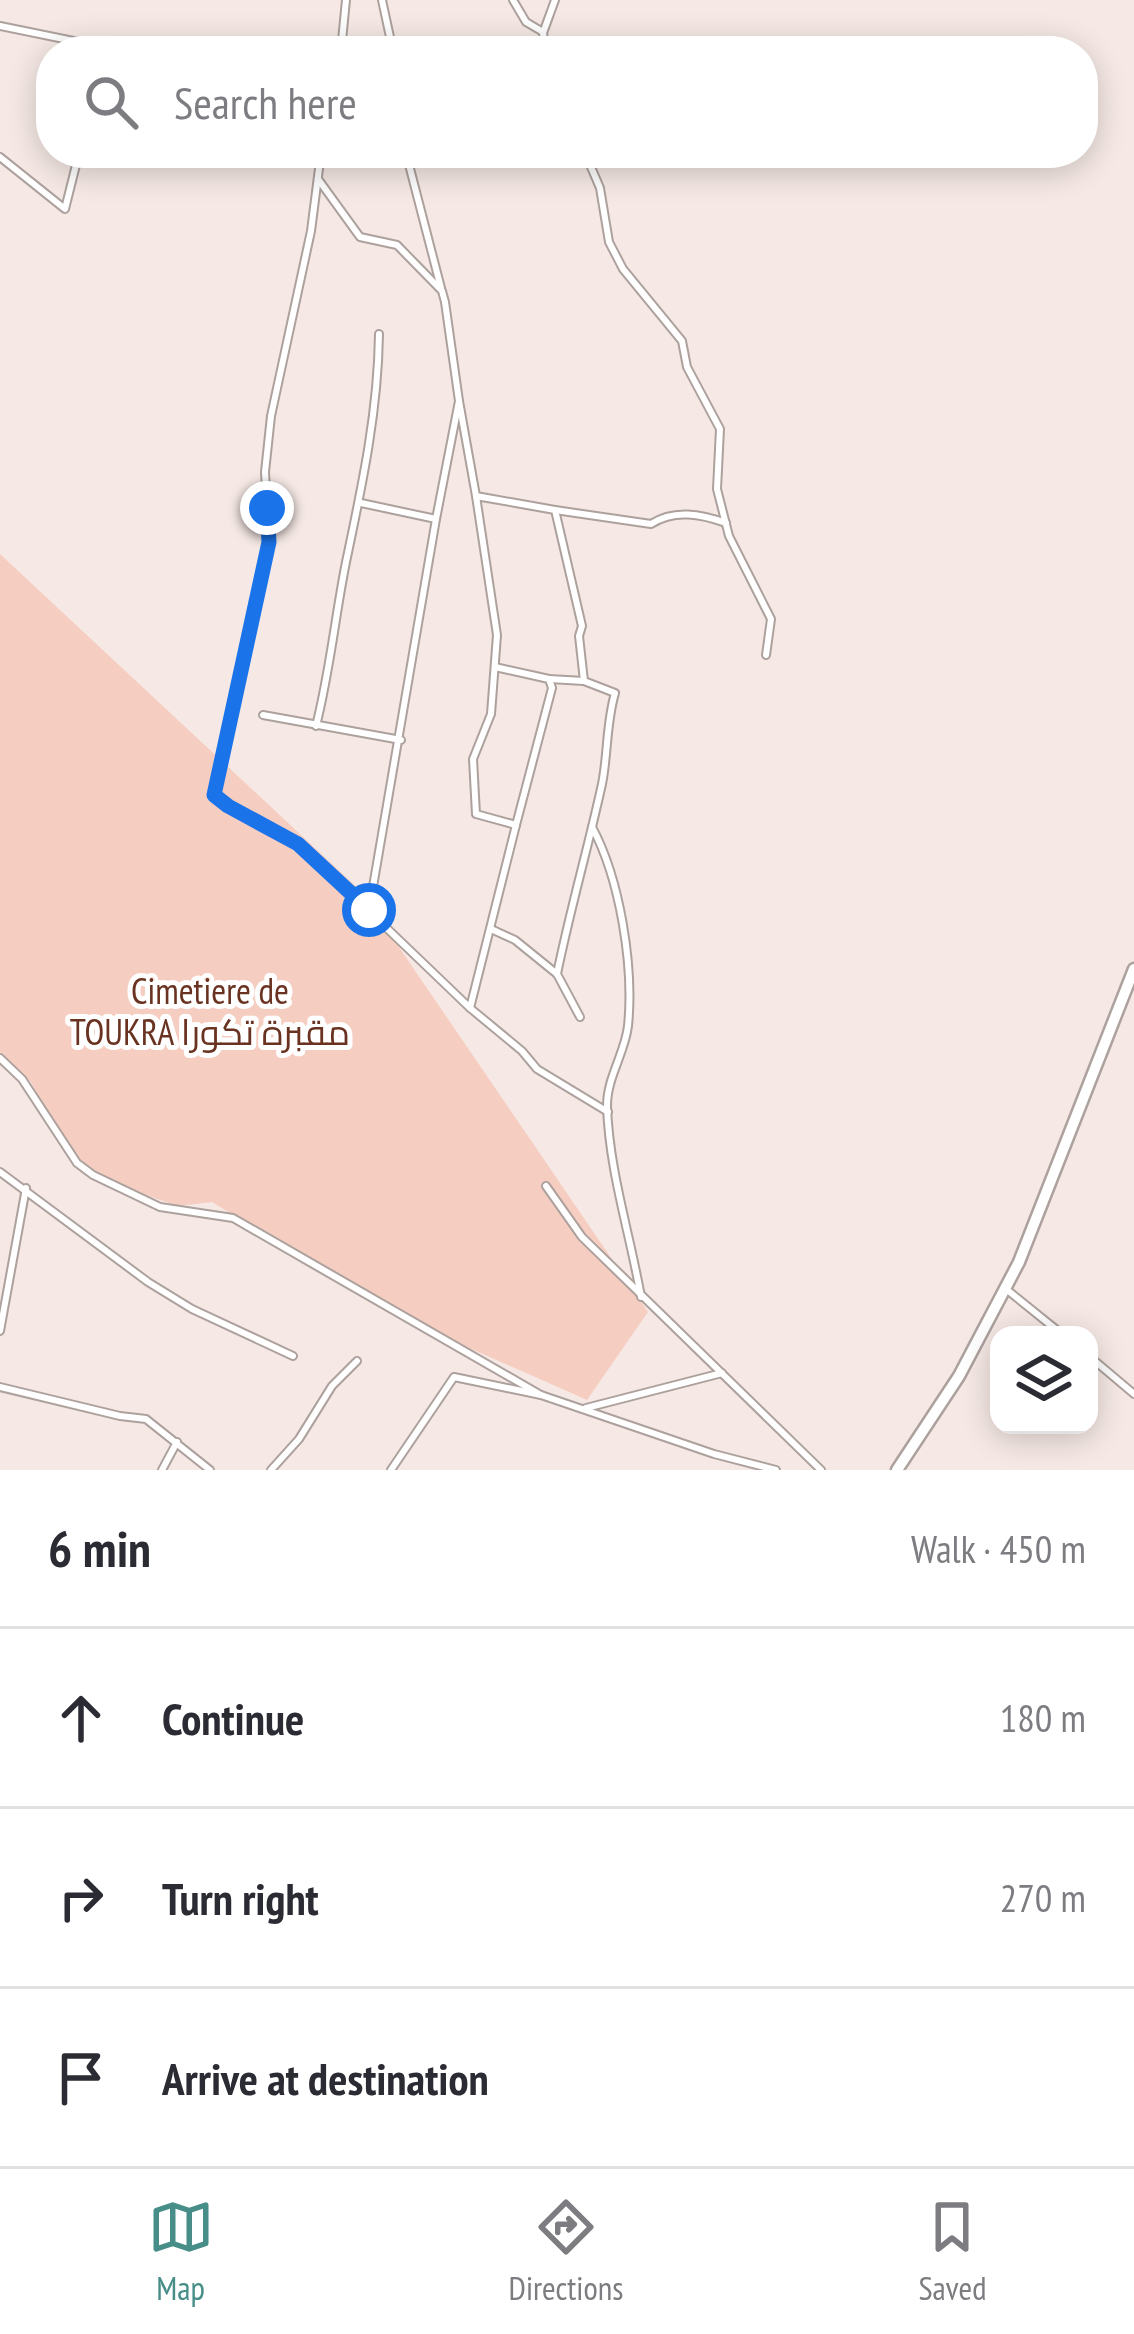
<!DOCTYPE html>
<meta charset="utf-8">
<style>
:root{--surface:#fff;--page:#f2f2f3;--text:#2b2b33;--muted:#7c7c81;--line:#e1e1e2;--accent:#478e88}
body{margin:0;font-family:"PT Sans Narrow",Cairo,sans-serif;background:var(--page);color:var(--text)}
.controls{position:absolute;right:36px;bottom:36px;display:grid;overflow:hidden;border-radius:24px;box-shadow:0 6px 30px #0003}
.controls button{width:108px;height:108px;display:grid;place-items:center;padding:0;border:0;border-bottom:3px solid var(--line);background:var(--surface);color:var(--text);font:60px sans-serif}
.stop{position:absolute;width:36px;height:36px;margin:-27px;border:9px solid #1a73e8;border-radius:50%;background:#fff}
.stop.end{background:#1a73e8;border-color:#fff;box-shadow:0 3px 12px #0008}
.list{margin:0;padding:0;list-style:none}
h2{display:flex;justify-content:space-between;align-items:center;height:156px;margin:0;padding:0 48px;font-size:51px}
h2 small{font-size:39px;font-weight:400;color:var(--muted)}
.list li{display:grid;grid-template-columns:78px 1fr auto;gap:36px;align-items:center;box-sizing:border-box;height:180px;padding:0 48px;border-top:3px solid var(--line)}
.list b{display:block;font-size:45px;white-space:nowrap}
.list em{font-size:39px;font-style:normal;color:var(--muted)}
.icon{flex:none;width:66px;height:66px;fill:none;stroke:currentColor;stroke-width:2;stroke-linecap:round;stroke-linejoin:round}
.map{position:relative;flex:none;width:1134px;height:1470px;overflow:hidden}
.search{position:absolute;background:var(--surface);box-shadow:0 6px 30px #0003;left:36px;right:36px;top:36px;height:132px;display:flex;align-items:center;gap:30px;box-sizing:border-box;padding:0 42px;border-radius:48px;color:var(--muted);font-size:45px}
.sheet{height:696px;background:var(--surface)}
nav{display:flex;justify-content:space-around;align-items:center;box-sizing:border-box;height:168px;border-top:3px solid var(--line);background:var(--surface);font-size:33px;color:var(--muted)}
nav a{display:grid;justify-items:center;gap:6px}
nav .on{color:var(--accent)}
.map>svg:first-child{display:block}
</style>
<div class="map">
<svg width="1134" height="1470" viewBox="0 0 1134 1470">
<rect width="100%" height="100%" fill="#f6e9e5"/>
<polygon fill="#f6cec1" points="0,554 360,890 648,1312 587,1400 399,1317 212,1202 178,1206 81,1173 31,1082 0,1052"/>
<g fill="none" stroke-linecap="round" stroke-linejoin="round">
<g stroke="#ada19d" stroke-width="10">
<g id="street">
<polyline points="382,0 393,51"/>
<polyline points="513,0 526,22 543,32"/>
<polyline points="0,26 98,46 100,51"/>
<polyline points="98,46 129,51"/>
<polyline points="341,51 346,0"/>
<polyline points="546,51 543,33 555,0"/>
<polyline points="321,153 311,231 271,416 265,472 269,542 215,795 228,806 299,844 470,1008"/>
<polyline points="406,153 441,288"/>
<polyline points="585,153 600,188 609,242 623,269 682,341 687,367 720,429 717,489 729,536 771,619 766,655"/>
<polyline points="0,157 65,209 79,153"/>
<polyline points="318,179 360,237 397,245 442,291 445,302 459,401 436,519"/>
<path d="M459,401L476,496L555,510L582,626L579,636L584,681L615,693C606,724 608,754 602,784C588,848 570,910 557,974"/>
<polyline points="476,496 497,635 491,714 473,759 476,814 516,825 470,1008 522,1051 537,1069 608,1112"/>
<polyline points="361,503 436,519 369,910"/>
<path d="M555,510L651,524C674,509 701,514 726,523"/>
<polyline points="495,667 549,679 552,688 516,825"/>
<polyline points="549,679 584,681"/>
<polyline points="263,715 401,740"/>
<path d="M316,726C330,671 335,617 346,562C362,486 378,412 379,334"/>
<path d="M592,827C620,879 634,966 628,1026C625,1053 607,1077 607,1106C609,1170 630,1234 641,1297"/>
<polyline points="491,929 515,940 557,974 580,1017"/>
<polyline points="0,1058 22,1079 77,1163 93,1175 160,1207 233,1218 541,1395"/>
<polyline points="0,1172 148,1282 192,1309 293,1356"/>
<polyline points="546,1186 582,1237 821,1470"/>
<polyline points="1006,1289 1063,1335"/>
<polyline points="0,1331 26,1188"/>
<polyline points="1089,1356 1134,1394"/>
<polyline points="0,1387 120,1416 146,1419 210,1470"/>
<polyline points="586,1408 722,1373"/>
<polyline points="162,1470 177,1442"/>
<polyline points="271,1470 299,1439 332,1386 357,1361"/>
<polyline points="391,1470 454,1377 541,1395 714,1454 776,1470"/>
</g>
</g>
<g stroke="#ada19d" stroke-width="15">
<polyline id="highway" points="897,1470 959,1376 1019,1262 1134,969"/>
</g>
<use href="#street" stroke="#fff" stroke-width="6"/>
<use href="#highway" stroke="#fff" stroke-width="10"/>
</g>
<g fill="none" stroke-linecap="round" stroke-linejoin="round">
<polyline stroke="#1a73e8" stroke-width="15" points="267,508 269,542 214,795 228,806 298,844 369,910"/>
</g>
<g text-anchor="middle" stroke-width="10" stroke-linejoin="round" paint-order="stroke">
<g font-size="36" fill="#6a3321" stroke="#fff">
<text x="210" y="1004">Cimetiere de<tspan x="210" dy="41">TOUKRA مقبرة تكورا</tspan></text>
</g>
</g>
</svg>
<div class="controls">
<button><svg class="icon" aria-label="layers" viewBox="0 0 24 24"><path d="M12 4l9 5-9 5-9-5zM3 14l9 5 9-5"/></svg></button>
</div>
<div class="stop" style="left:369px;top:910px"></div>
<div class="stop end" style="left:267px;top:508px"></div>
<div class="search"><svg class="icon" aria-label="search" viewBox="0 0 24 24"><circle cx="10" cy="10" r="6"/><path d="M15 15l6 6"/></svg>Search here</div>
</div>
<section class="sheet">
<h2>6 min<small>Walk · 450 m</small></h2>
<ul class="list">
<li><svg class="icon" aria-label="ahead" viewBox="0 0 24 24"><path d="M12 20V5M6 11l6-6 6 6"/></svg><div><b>Continue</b></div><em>180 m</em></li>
<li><svg class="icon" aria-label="right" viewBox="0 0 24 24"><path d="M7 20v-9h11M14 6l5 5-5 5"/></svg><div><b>Turn right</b></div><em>270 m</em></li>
<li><svg class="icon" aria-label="arrive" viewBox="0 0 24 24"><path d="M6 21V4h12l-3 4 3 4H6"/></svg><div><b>Arrive at destination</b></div></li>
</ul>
</section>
<nav>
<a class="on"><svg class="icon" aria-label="map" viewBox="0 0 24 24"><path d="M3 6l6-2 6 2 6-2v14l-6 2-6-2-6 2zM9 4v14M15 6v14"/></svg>Map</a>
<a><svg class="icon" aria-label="directions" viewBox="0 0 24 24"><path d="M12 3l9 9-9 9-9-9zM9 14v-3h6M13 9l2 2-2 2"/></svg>Directions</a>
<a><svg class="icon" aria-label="saved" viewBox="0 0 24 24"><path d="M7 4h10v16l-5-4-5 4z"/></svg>Saved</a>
</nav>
